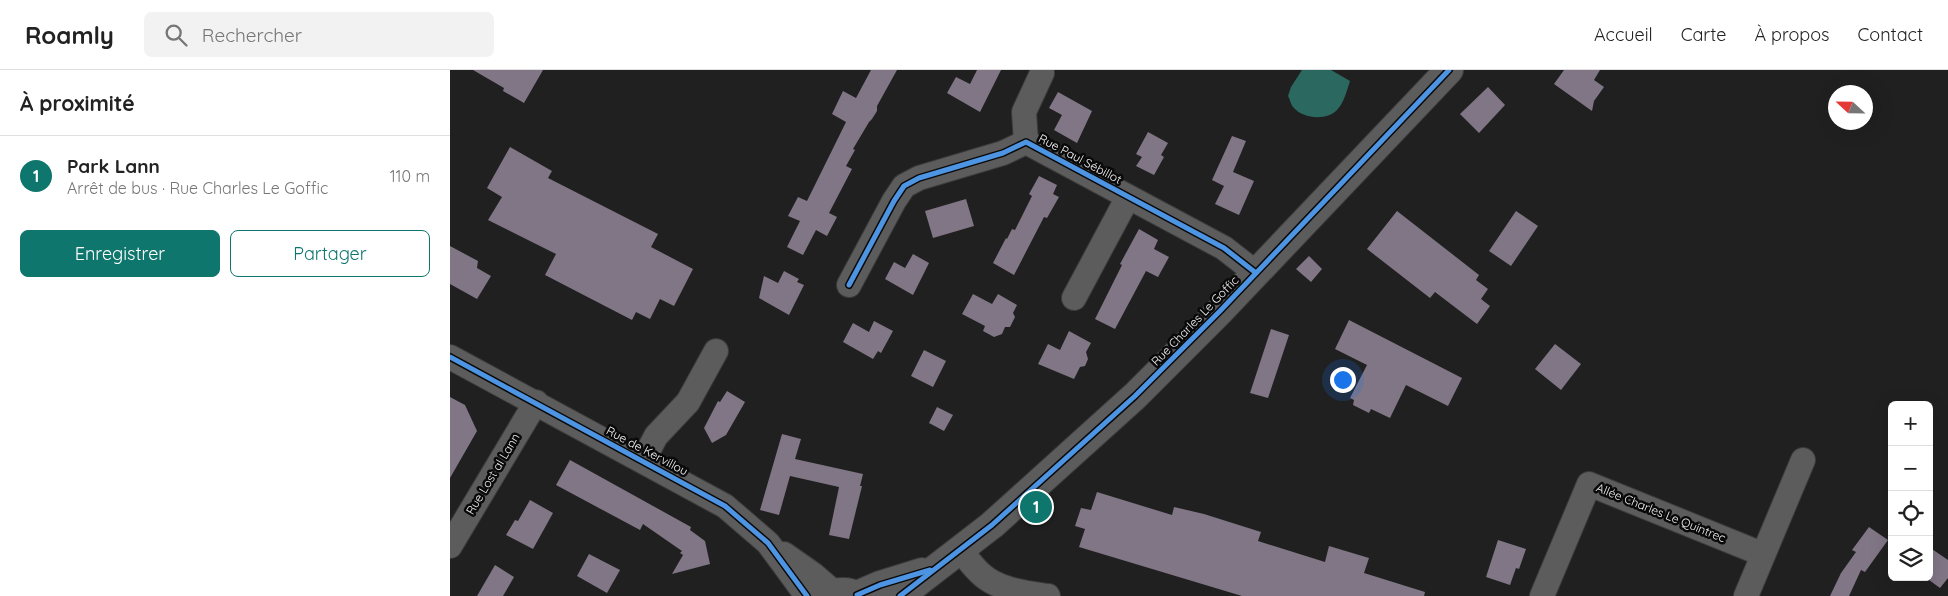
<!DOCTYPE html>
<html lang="fr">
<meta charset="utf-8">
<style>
:root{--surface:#fff;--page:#f2f2f2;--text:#222;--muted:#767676;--line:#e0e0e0;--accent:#0f766e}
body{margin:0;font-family:Quicksand,sans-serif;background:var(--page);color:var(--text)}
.controls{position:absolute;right:15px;bottom:15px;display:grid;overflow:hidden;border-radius:8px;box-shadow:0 5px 20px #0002}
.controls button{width:45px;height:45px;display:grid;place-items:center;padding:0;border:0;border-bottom:1px solid var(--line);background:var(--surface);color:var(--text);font:25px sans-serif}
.compass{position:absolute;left:1378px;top:15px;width:45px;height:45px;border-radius:50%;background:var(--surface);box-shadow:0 5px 20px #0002;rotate:292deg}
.you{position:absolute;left:892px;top:309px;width:18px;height:18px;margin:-12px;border:4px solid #fff;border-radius:50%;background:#1a73e8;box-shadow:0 0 0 8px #1a73e833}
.badge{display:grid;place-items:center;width:32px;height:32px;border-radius:50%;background:var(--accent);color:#fff;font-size:16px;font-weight:700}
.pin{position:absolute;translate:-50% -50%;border:2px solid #fff;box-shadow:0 1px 5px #0006}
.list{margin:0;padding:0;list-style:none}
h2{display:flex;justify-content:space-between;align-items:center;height:65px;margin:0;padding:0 20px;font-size:21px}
h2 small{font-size:16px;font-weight:400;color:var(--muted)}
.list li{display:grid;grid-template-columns:32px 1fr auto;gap:15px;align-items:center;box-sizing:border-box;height:80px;padding:0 20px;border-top:1px solid var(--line)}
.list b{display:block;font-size:19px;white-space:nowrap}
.list p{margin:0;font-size:16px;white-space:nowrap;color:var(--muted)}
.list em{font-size:16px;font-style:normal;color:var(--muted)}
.actions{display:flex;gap:10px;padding:15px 20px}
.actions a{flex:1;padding:11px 0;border:1px solid var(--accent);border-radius:8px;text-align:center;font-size:18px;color:var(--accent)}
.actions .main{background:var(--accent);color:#fff}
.icon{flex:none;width:28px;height:28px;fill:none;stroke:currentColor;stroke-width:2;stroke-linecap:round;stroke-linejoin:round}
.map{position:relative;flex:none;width:1498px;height:526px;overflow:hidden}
header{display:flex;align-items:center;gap:30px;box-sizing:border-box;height:70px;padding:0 25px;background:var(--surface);border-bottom:1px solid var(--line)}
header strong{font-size:24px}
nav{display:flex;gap:28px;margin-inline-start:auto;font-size:18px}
.search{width:350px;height:45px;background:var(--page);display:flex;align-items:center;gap:12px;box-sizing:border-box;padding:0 18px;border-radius:8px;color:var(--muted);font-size:19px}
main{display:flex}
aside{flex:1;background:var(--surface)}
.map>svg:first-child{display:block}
</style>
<header>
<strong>Roamly</strong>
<div class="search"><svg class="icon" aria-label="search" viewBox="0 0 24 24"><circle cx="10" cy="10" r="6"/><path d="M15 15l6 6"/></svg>Rechercher</div>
<nav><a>Accueil</a><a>Carte</a><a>À propos</a><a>Contact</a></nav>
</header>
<main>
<aside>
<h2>À proximité<small></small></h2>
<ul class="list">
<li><span class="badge">1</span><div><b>Park Lann</b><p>Arrêt de bus · Rue Charles Le Goffic</p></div><em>110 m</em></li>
</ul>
<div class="actions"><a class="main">Enregistrer</a><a>Partager</a></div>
</aside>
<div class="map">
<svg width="1498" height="526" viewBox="0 0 1498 526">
<rect width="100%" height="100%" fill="#202020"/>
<path fill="#2b6960" d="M852,0H881L900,11C897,20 894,33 887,40C876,51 853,49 843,37C841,35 840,29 838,26L841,17Z"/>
<g fill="#807685">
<polygon points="23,0 93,0 74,33 53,21 54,18"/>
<polygon points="421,0 447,0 427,36 427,41 422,49 419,52 403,79 405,80 396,96 402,99 379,143 387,147 377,166 366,160 353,185 337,177 350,151 338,146 348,127 357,131 396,52 382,44 393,21 406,28"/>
<polygon points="527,0 551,0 530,42 497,23 506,7 520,14"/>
<polygon points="1114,0 1150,0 1144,10 1154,17 1144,31 1142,41 1104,14"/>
<polygon points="1038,17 1055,35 1029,63 1010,44"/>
<polygon points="608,22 642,41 627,73 604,60 612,45 599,38"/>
<polygon points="698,62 718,73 711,85 714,87 704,105 686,96 692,87 686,84"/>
<polygon points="782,66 796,71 783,102 804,111 789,145 765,134 774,116 762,110"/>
<polygon points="60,77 102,101 98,108 208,164 201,177 243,199 224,236 210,229 200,249 186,242 182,250 95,205 106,184 38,150 52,127 37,118"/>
<polygon points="589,106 607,115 603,124 609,127 597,148 594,147 564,205 543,193 556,168 557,169 562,159 565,160 582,126 579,124"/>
<polygon points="516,129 524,156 483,168 475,141"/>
<polygon points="947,141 1029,205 1026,210 1038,219 1031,229 1040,236 1027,254 985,222 980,228 917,179"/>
<polygon points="1066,141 1088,156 1061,196 1039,181"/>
<polygon points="689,159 708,170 704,179 719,187 708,207 696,201 665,259 645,249 672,195 670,194"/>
<polygon points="0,176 28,191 27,198 41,206 27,229 0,214"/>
<polygon points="463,184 479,193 463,225 435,209 444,192 455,198"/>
<polygon points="859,186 872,199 861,212 846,199"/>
<polygon points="334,201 349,209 347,212 354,215 339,245 309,228 314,206 328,213"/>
<polygon points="523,224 542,234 548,224 567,235 563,243 565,247 560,257 555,257 552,264 544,267 533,261 535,256 512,244"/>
<polygon points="899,250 1012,308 998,336 956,315 940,348 921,339 919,343 903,335 904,330 900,328 917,295 885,279"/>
<polygon points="424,251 443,261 431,283 428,281 423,289 393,272 403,253 419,262"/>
<polygon points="821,259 839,265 818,328 800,323"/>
<polygon points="619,261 641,273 636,282 638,289 635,296 630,297 624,309 588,294 598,274 610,280"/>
<polygon points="1105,274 1131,294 1111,320 1085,299"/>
<polygon points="474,280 496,291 483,317 461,306"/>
<polygon points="277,321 295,332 276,365 262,373 254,358 268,331 270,332"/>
<polygon points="0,327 15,335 27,361 0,408"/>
<polygon points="487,337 503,345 494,361 479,353"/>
<polygon points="332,364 351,369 345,389 413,404 410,416 412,416 399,469 379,465 389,417 340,406 329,445 310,440"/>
<polygon points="120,390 241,457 240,460 255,471 260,494 222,504 233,485 230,483 232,481 193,454 190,460 106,415"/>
<polygon points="647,422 722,445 724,437 754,444 811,462 808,471 875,492 879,476 919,488 914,503 975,522 974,526 792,526 629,477 635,459 625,456 631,438 641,440"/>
<polygon points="80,430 103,443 83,479 56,465 65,450 68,451"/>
<polygon points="1419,457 1438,470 1415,502 1411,500 1399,526 1380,526 1391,503 1406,482 1402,480"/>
<polygon points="1048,470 1076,479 1069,499 1066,498 1060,515 1036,507"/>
<polygon points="1479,477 1498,490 1498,508 1490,518 1479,510"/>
<polygon points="139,484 170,500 157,523 127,506"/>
<polygon points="45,495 64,507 60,514 53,526 27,526"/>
</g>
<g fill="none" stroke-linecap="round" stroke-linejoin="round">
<g stroke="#3c3c3c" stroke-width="26">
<g id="minor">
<polyline points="576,72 574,42 592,3"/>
<polyline points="399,215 444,131 454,116 469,108 553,83 576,72 774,178 806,203"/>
<polyline points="624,228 678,127"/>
<polyline points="0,287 275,436 318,473 357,526"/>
<polyline points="193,391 206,366 238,332 266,281"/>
<polyline points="0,476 86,332"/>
<path d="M510,480C517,488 523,497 531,504C548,520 576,523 598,526"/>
<polyline points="334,484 364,505 385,523"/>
<polyline points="1092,526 1139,414 1312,484"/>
<polyline points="1296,526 1353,390"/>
</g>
</g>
<g stroke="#3c3c3c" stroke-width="30">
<g id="tertiary">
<polyline points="407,525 430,515 472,502"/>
<path d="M377,526C388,521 397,520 408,526"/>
<polyline points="450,526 542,455 685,326 770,241 999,0"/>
</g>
</g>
<use href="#minor" stroke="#5c5c5c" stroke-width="24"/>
<use href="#tertiary" stroke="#5c5c5c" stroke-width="28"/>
<g stroke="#0a090a" stroke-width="8">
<g id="cycleway">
<polyline points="399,215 444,131 454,116 469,108 553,83 576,72 774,178 806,203"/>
<polyline points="0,287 275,436 318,473 357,526"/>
<polyline points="407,525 430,515 480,500"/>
<polyline points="450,526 542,455 685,326 770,241 999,0"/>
</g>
</g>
<use href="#cycleway" stroke="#4d94e3" stroke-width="5"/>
</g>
<g text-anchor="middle" stroke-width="5" stroke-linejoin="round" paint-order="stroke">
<g font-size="12" fill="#f5f3f5" stroke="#0a090a">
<text transform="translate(630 89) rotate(28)" y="4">Rue Paul Sébillot</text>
<text transform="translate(745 251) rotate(-46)" y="4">Rue Charles Le Goffic</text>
<text transform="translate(197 381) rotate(28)" y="4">Rue de Kervillou</text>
<text transform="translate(43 404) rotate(-59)" y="4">Rue Lost al Lann</text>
<text transform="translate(1211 443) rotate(22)" y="4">Allée Charles Le Quintrec</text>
</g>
</g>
</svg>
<div class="controls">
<button>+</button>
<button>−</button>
<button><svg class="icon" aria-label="locate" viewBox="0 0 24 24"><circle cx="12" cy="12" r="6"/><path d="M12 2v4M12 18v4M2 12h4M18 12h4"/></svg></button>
<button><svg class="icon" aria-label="layers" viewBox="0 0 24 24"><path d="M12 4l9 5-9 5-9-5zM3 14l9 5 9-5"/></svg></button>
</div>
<svg class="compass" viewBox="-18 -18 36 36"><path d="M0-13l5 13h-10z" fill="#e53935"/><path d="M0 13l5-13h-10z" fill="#767676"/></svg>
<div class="you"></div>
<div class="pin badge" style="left:586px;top:437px">1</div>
</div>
</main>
